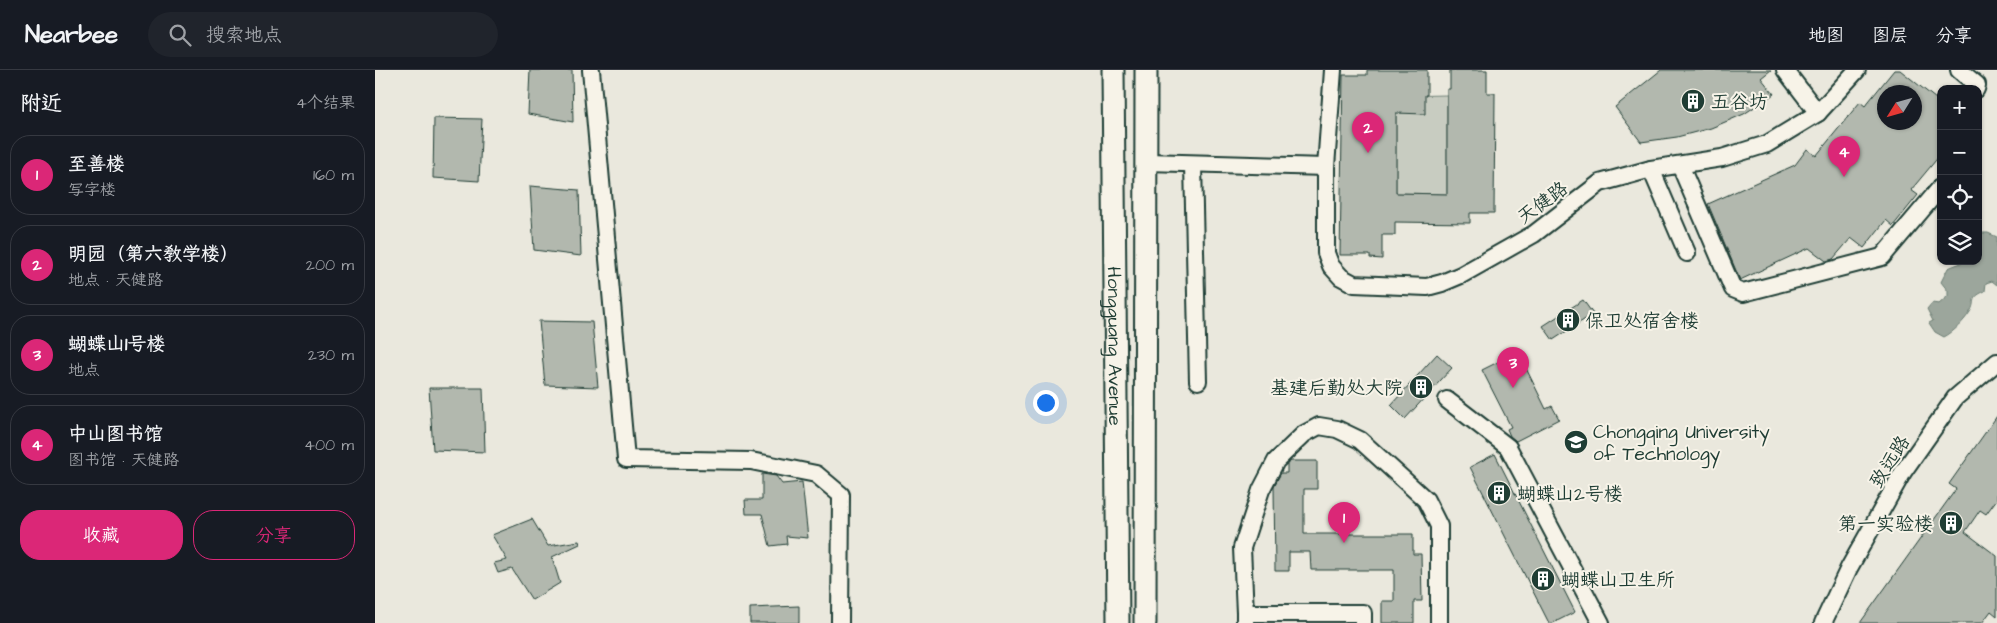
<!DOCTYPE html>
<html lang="zh">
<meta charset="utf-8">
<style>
:root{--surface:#171b24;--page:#20242c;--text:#f1f3f6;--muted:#9ea1a6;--line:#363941;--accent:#db2777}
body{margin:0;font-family:"Architects Daughter","LXGW WenKai TC",sans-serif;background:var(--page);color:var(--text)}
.controls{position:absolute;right:15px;top:15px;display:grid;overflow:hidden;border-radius:10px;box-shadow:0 1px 4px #0004}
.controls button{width:45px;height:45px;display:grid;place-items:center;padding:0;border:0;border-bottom:1px solid var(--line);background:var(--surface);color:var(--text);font:25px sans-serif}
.compass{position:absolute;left:1502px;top:15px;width:45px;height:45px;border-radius:50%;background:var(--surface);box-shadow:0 1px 4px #0004;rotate:233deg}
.you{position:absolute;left:670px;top:332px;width:18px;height:18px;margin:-12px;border:4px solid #fff;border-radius:50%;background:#1a73e8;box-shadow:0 0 0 8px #1a73e833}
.badge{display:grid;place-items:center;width:32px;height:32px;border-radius:50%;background:var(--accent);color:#fff;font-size:16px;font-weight:700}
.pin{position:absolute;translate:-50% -41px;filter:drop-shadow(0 1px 2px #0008)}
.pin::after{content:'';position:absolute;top:26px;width:18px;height:15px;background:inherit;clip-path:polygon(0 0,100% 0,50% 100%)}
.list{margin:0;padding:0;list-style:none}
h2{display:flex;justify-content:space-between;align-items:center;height:65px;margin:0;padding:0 20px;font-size:21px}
h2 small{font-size:16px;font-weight:400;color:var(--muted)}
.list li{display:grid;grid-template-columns:32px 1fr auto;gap:15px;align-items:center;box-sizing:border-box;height:80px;margin:0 10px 10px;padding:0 10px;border:1px solid var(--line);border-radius:20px}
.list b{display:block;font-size:19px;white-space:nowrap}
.list p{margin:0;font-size:16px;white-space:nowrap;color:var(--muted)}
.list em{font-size:16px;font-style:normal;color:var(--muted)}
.actions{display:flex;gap:10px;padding:15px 20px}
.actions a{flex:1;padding:11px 0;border:1px solid var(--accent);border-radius:20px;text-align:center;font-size:18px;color:var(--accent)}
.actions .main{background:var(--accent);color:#fff}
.icon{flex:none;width:28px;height:28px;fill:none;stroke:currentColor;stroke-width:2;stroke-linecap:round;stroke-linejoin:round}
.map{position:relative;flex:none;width:1622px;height:553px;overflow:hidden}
header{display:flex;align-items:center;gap:30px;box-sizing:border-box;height:70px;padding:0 25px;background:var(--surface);border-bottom:1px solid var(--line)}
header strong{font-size:24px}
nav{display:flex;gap:28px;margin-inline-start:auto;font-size:18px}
.search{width:350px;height:45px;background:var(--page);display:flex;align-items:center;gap:12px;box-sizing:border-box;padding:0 18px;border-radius:28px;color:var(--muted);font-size:19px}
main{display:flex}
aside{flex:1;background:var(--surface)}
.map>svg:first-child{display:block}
</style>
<header>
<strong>Nearbee</strong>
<div class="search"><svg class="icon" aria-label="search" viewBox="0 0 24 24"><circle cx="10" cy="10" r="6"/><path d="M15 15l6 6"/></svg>搜索地点</div>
<nav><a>地图</a><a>图层</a><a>分享</a></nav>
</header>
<main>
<aside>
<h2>附近<small>4个结果</small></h2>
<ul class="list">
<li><span class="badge">1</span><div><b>至善楼</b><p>写字楼</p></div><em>160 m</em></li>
<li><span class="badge">2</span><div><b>明园（第六教学楼）</b><p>地点 · 天健路</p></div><em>200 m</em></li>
<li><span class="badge">3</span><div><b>蝴蝶山1号楼</b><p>地点</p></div><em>230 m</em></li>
<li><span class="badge">4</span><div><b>中山图书馆</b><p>图书馆 · 天健路</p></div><em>400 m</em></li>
</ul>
<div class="actions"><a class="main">收藏</a><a>分享</a></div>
</aside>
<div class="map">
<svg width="1622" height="553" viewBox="0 0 1622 553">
<rect width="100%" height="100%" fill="#eae8dd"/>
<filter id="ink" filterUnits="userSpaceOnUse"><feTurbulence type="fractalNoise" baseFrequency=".02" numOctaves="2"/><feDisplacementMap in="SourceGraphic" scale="10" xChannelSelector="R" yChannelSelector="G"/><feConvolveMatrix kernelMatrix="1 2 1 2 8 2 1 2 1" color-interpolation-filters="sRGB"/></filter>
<g filter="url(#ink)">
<polygon fill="#c8ccc1" stroke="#74847a" points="1072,25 1072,124 1021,123 1021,26"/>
<path fill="#9ca69c" stroke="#6a7c72" d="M1603,163H1613L1622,167V215L1617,211L1611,213L1610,221C1593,229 1602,231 1595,242C1589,251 1579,262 1569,267L1560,262L1554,253L1558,251L1552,239L1557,233L1564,234L1573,226V221L1566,212L1573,198L1591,191H1603Z"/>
<g fill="#b2b8ae" stroke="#1f3d34" fill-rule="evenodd">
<polygon points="155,0 197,0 198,52 153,44"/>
<polygon points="992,0 1052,0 1052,25 1050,25 1050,44 1021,43 1021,123 1072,124 1072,19 1075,19 1075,0 1112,0 1112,23 1120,23 1119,143 1095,143 1095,153 1020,152 1020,165 1007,165 1007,189 995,188 995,185 965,185 968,5 992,5"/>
<polygon points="1286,0 1396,0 1386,8 1399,24 1369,44 1336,58 1302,67 1266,72 1240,37"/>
<path d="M1519,0H1525L1566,33V84L1536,120L1543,125L1518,156L1511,150L1489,178L1476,168L1458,189L1451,191L1434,178L1365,210L1333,134L1420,95L1432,79L1441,86L1485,32L1490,36ZM1510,22H1540V52H1510Z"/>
<polygon points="59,48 107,49 104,111 58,108"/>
<polygon points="155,116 204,120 206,186 159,180"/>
<polygon points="1208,230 1218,244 1178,270 1168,256"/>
<polygon points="164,251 217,252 223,317 170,315"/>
<polygon points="1143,282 1171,339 1177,336 1184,349 1141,371 1135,366 1132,359 1136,357 1107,300"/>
<polygon points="1062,284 1077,298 1030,349 1016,335"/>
<polygon points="54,318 108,318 110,382 58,380"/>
<polygon points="1622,346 1622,429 1611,444 1605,440 1590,462 1622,486 1622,546 1616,541 1607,553 1485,553 1581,419 1574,414"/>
<polygon points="1120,384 1200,542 1178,553 1174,553 1095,397"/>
<polygon points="916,391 942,391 942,419 929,419 929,464 1038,464 1038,484 1046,484 1047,531 1039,531 1039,553 1007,553 1007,531 1019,531 1019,500 936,500 935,482 914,482 914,501 900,501 899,416 906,403 912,403 912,394"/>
<polygon points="387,404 401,406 407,414 427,412 433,468 411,466 412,474 395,476 387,444 371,444 370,430 387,430"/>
<polygon points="157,449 173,476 204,471 205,474 177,487 185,513 157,530 137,499 123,503 119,493 132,490 117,465"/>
<polygon points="424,536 424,553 375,553 375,538"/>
</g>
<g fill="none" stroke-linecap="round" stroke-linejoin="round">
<g stroke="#1f3d34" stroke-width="20">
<g id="minor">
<polyline points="216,0 251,389 376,391 441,404 466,425 465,553"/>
<polyline points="958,0 951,97 951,183 956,196 966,207 979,214 1052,217 1067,213 1086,205 1159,164 1225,113 1276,99 1347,88 1392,74 1443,43 1482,0"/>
<polyline points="1410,0 1443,43"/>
<polyline points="1584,0 1602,15 1601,19"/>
<polyline points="772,92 951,97"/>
<polyline points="818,94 823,311"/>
<polyline points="1305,95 1358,219 1368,223 1507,187 1566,117"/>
<polyline points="1276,99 1312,183"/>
<polyline points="1072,330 1133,377 1226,553"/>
<polyline points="870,543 867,478 886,420 901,391 929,364 944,356 962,359 985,370 1051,430 1064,456 1064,553"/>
<polyline points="870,553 870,543 988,543 988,553"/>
<polyline points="1448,553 1474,498 1528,402 1580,328 1622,292"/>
</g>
</g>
<g stroke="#1f3d34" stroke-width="25">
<g id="major">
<path id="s1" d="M738,0L743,553"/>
<polyline points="770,553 771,0"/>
</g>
</g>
<use href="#minor" stroke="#f7f3e8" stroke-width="16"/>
<use href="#major" stroke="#f7f3e8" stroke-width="21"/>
</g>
</g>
<defs>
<g id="building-disc" transform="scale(1.25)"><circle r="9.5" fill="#1f3d34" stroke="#f7f3e8"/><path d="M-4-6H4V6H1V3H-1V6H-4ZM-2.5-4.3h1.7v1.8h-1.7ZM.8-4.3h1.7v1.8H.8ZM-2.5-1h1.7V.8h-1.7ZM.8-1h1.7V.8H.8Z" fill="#fff"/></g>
<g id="university-disc" transform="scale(1.25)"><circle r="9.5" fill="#1f3d34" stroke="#f7f3e8"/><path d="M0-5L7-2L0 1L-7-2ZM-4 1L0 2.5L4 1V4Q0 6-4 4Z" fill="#fff"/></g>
</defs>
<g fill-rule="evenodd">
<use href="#building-disc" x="1318" y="31"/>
<use href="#building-disc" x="1193" y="250"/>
<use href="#building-disc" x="1046" y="317"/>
<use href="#university-disc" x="1201" y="372"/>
<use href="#building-disc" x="1124" y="423"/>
<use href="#building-disc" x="1576" y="453"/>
<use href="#building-disc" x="1168" y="509"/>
</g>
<g text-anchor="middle" stroke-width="4" stroke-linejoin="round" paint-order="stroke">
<g font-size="19" fill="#1f3d34" stroke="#f7f3e8" text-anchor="start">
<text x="1336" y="38">五谷坊</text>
<text x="1210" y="257">保卫处宿舍楼</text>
<text x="1028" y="324" text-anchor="end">基建后勤处大院</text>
<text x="1218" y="368">Chongqing University<tspan x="1218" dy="22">of Technology</tspan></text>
<text x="1142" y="430">蝴蝶山2号楼</text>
<text x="1558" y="460" text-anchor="end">第一实验楼</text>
<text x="1186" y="516">蝴蝶山卫生所</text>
</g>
<g font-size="19" fill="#1f3d34" stroke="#f7f3e8">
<text transform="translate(1167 132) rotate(-36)" y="7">天健路</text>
<text dy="7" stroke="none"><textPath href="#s1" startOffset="276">Hongguang Avenue</textPath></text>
<text transform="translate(1514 391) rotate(-58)" y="7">致远路</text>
</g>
</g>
</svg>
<div class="controls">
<button>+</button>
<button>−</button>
<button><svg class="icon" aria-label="locate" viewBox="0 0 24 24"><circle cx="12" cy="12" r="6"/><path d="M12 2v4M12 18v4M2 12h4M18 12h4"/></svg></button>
<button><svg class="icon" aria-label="layers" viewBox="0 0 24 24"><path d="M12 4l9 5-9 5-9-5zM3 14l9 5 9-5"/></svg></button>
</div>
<svg class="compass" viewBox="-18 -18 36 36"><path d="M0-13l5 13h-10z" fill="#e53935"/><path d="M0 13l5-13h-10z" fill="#9ea1a6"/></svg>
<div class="you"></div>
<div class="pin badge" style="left:969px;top:473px">1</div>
<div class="pin badge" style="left:993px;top:83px">2</div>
<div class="pin badge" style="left:1138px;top:318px">3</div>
<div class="pin badge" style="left:1469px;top:107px">4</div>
</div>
</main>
